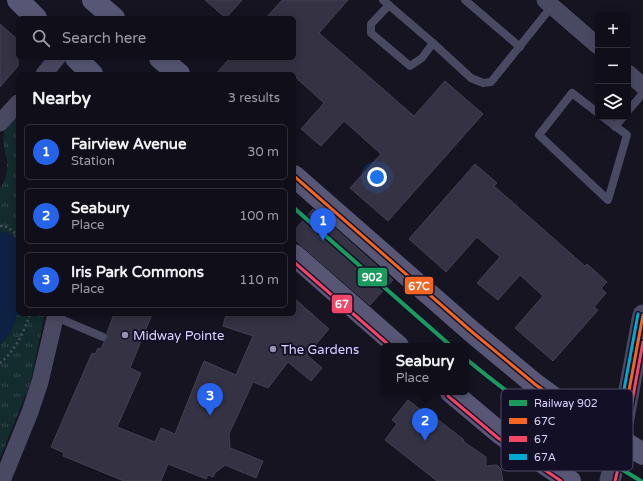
<!DOCTYPE html>
<meta charset="utf-8">
<style>
:root{--surface:#100f19;--page:#1e1d26;--text:#f1f3f6;--muted:#9c9ca2;--line:#302f38;--accent:#2563eb}
body{margin:0;font-family:"Varela Round",sans-serif;background:var(--page);color:var(--text)}
.controls{position:absolute;right:12px;top:12px;display:grid;overflow:hidden;border-radius:6px;box-shadow:0 2px 10px #0003}
.controls button{width:36px;height:36px;display:grid;place-items:center;padding:0;border:0;border-bottom:1px solid var(--line);background:var(--surface);color:var(--text);font:20px sans-serif}
.you{position:absolute;left:377px;top:177px;width:14px;height:14px;margin:-10px;border:3px solid #fff;border-radius:50%;background:#1a73e8;box-shadow:0 0 0 6px #1a73e833}
.badge{display:grid;place-items:center;width:26px;height:26px;border-radius:50%;background:var(--accent);color:#fff;font-size:13px;font-weight:700}
.pin{position:absolute;translate:-50% -33px;filter:drop-shadow(0 1px 2px #0008)}
.pin::after{content:'';position:absolute;top:21px;width:14px;height:12px;background:inherit;clip-path:polygon(0 0,100% 0,50% 100%)}
.popup{position:absolute;left:381px;top:343px;width:88px;height:52px;box-sizing:border-box;display:grid;place-content:center;border-radius:6px;background:var(--surface);filter:drop-shadow(0 1px 3px #0005);font-size:13px;white-space:nowrap;color:var(--muted)}
.popup b{font-size:15px;color:var(--text)}
.popup::after{content:'';position:absolute;left:50%;top:100%;margin-left:-8px;border:8px solid transparent;border-top-color:var(--surface)}
.list{margin:0;padding:0;list-style:none}
h2{display:flex;justify-content:space-between;align-items:center;height:52px;margin:0;padding:0 16px;font-size:17px}
h2 small{font-size:13px;font-weight:400;color:var(--muted)}
.list li{display:grid;grid-template-columns:26px 1fr auto;gap:12px;align-items:center;box-sizing:border-box;height:56px;margin:0 8px 8px;padding:0 8px;border:1px solid var(--line);border-radius:6px}
.list b{display:block;font-size:15px;white-space:nowrap}
.list p{margin:0;font-size:13px;white-space:nowrap;color:var(--muted)}
.list em{font-size:13px;font-style:normal;color:var(--muted)}
.icon{flex:none;width:22px;height:22px;fill:none;stroke:currentColor;stroke-width:2;stroke-linecap:round;stroke-linejoin:round}
.map{position:relative;flex:none;width:643px;height:481px;overflow:hidden}
.search{position:absolute;background:var(--surface);box-shadow:0 2px 10px #0003;left:16px;top:16px;width:280px;height:44px;display:flex;align-items:center;gap:10px;box-sizing:border-box;padding:0 14px;border-radius:6px;color:var(--muted);font-size:15px}
.panel{position:absolute;background:var(--surface);box-shadow:0 2px 10px #0003;left:16px;top:72px;width:280px;height:244px;border-radius:6px}
.map>svg:first-child{display:block}
</style>
<div class="map">
<svg width="643" height="481" viewBox="0 0 643 481">
<defs>
<pattern id="park-tufts" width="24" height="20" patternUnits="userSpaceOnUse"><rect width="24" height="20" fill="#132c2d"/><path d="M3 7l-1-3M5 7V3M7 7l1-3M15 17l-1-3M17 17v-4M19 17l1-3" fill="none" stroke="#354a4c"/></pattern>
</defs>
<rect width="100%" height="100%" fill="#161421"/>
<path fill="url(#park-tufts)" d="M18,115V314H45L30,384L0,458V188C16,166 0,152 4,132C7,126 13,120 18,115Z"/>
<polygon fill="#0d2144" points="0,231 8,233 18,240 18,312 12,330 0,345"/>
<g fill="#343243" stroke="#433f54">
<polygon points="205,0 242,0 226,18"/>
<polygon points="282,0 348,0 319,33 414,116 445,81 483,114 388,221 350,188 381,154 344,121 321,146 301,129 324,103 294,76 294,74 216,74 230,58 294,58 294,18 266,18"/>
<polygon points="0,24 18,40 18,66 0,87"/>
<polygon points="475,164 497,183 494,186 585,266 587,264 607,282 601,288 606,293 594,307 598,310 553,361 515,328 543,296 520,275 498,300 477,283 500,257 477,237 446,272 409,239"/>
<polygon points="313,209 393,280 370,305 294,239 294,231"/>
<polygon points="294,298 329,329 307,355 322,368 311,381 288,362 268,388 253,382 229,434 230,448 263,461 256,478 225,465 215,473 213,477 208,475 206,479 168,464 161,481 124,481 63,456 64,453 51,447 92,353 95,354 98,348 101,349 104,342 108,339 107,333 114,314 152,314 130,368 141,373 117,427 155,442 161,428 175,434 204,361 236,375 253,336 223,326 226,314 294,314"/>
<polygon points="408,400 422,411 424,409 463,439 464,442 486,457 486,466 497,465 501,469 503,481 437,481 385,440 397,424 392,420"/>
</g>
<g fill="none" stroke-linecap="round" stroke-linejoin="round">
<g stroke="#44505f" stroke-width="2.5" stroke-dasharray="2 3" stroke-linecap="butt">
<polyline points="0,226 7,227 18,235"/>
<path d="M0,363C15,351 24,332 30,314"/>
</g>
<g stroke="#4a4962" stroke-width="8">
<polyline points="383,0 433,43 471,78 483,83 491,82 552,6"/>
<polyline points="465,0 520,47"/>
<polyline points="389,5 371,24 371,33 410,66 422,58 433,43"/>
<polyline points="628,111 643,93"/>
<polyline points="598,113 572,93 539,135 608,200 627,135 603,117"/>
<polyline points="615,127 623,117"/>
<polyline points="56,317 103,337"/>
</g>
<g stroke="#4a4962" stroke-width="17">
<polyline points="545,0 598,46"/>
<polyline points="628,73 643,86"/>
<polyline points="44,74 57,58"/>
<polyline points="0,123 18,103"/>
<polyline points="2,481 30,412 40,382 56,314"/>
</g>
<polyline stroke="#4a4962" stroke-width="21" points="610,481 620,439 643,315"/>
<g stroke="#575674" stroke-width="22">
<polyline points="18,0 36,18"/>
<polyline points="93,0 114,18"/>
<polyline points="76,58 92,74"/>
<polyline points="160,58 179,74"/>
<polyline points="294,176 471,331 536,385 558,401 643,454"/>
<polyline points="294,255 398,346"/>
<polyline points="451,392 501,434 570,481"/>
</g>
<g stroke="#130f26" stroke-width="6">
<polyline id="bus-1" points="294,176 471,331 536,385 558,401 620,439 643,315"/>
</g>
<g stroke="#130f26" stroke-width="6">
<g id="bus-2">
<polyline points="294,262 390,346"/>
<polyline points="448,396 498,438 561,481"/>
<polyline points="615,481 625,440 643,342"/>
</g>
</g>
<g stroke="#130f26" stroke-width="6">
<polyline id="bus-3" points="615,438 638,314"/>
</g>
<use href="#bus-1" stroke="#f26522" stroke-width="3"/>
<use href="#bus-2" stroke="#f34667" stroke-width="3"/>
<use href="#bus-3" stroke="#00a9ce" stroke-width="3"/>
<g stroke="#130f26" stroke-width="7">
<g id="rail-1">
<polyline points="294,208 451,346"/>
<path d="M466,359C521,404 579,445 641,481"/>
</g>
</g>
<use href="#rail-1" stroke="#1a9a5d" stroke-width="4"/>
</g>
<g fill="#9591b1" stroke="#130f26" stroke-width="1.5">
<circle cx="125" cy="335" r="4"/>
<circle cx="273" cy="349" r="4"/>
</g>
<g text-anchor="middle" stroke-width="4" stroke-linejoin="round" paint-order="stroke">
<g font-size="13" fill="#d9d4ff" stroke="#130f26" text-anchor="start">
<text x="133" y="340">Midway Pointe</text>
<text x="281" y="354">The Gardens</text>
</g>
</g>
<rect x="501" y="389" width="132" height="82" rx="6" fill="#130f26" stroke="#4e4a67" stroke-width="1"/>
<rect x="509" y="400" width="18" height="6" fill="#1a9a5d"/>
<rect x="509" y="418" width="18" height="6" fill="#f26522"/>
<rect x="509" y="436" width="18" height="6" fill="#f34667"/>
<rect x="509" y="454" width="18" height="6" fill="#00a9ce"/>
<g font-size="11" fill="#d9d4ff">
<text x="534" y="407">Railway 902</text>
<text x="534" y="425">67C</text>
<text x="534" y="443">67</text>
<text x="534" y="461">67A</text>
</g>
<g stroke="#130f26" stroke-width="1.5">
<rect x="357" y="267" width="31" height="20" rx="4" fill="#1a9a5d"/>
<rect x="404" y="276" width="30" height="19" rx="4" fill="#f26522"/>
<rect x="331" y="294" width="22" height="20" rx="4" fill="#f34667"/>
</g>
<g font-size="11" text-anchor="middle" font-weight="bold" fill="#fff">
<text x="372" y="281">902</text>
<text x="419" y="290">67C</text>
<text x="342" y="308">67</text>
</g>
</svg>
<div class="controls">
<button>+</button>
<button>−</button>
<button><svg class="icon" aria-label="layers" viewBox="0 0 24 24"><path d="M12 4l9 5-9 5-9-5zM3 14l9 5 9-5"/></svg></button>
</div>
<div class="you"></div>
<div class="pin badge" style="left:323px;top:241px">1</div>
<div class="pin badge" style="left:425px;top:441px">2</div>
<div class="popup"><b>Seabury</b>Place</div>
<div class="pin badge" style="left:210px;top:416px">3</div>
<div class="search"><svg class="icon" aria-label="search" viewBox="0 0 24 24"><circle cx="10" cy="10" r="6"/><path d="M15 15l6 6"/></svg>Search here</div>
<section class="panel">
<h2>Nearby<small>3 results</small></h2>
<ul class="list">
<li><span class="badge">1</span><div><b>Fairview Avenue</b><p>Station</p></div><em>30 m</em></li>
<li><span class="badge">2</span><div><b>Seabury</b><p>Place</p></div><em>100 m</em></li>
<li><span class="badge">3</span><div><b>Iris Park Commons</b><p>Place</p></div><em>110 m</em></li>
</ul>
</section>
</div>
